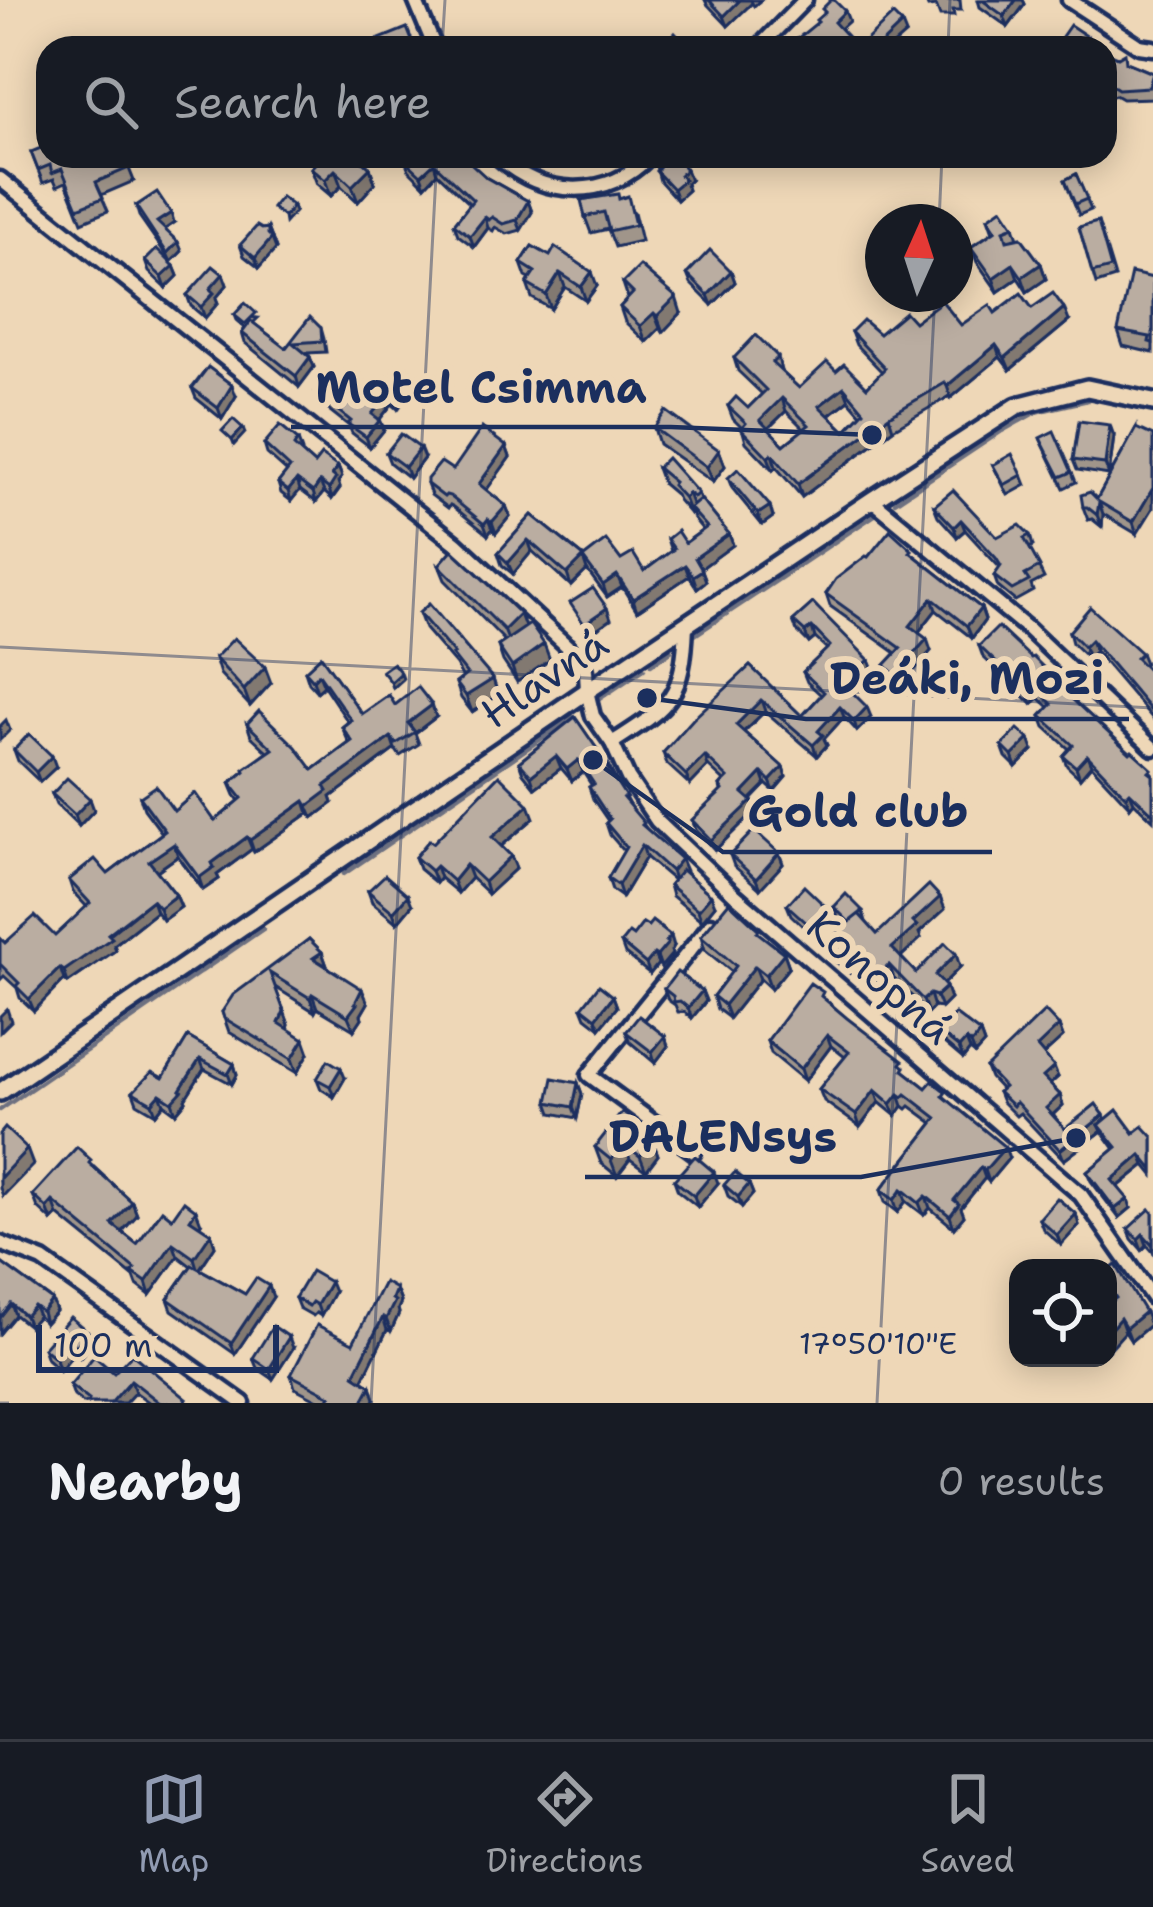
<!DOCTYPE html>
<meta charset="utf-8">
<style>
:root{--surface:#171b24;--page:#242831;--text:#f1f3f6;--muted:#9ea1a6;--line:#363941;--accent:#919bb2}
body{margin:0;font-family:"Shantell Sans",sans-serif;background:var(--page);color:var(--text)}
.controls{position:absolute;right:36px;bottom:36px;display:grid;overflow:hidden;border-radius:24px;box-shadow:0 6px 30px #0003}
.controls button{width:108px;height:108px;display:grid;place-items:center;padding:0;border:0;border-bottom:3px solid var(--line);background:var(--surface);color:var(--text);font:60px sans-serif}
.compass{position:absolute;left:865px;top:204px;width:108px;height:108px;border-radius:50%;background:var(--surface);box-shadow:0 6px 30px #0003;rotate:3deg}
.scale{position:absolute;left:36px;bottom:30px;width:243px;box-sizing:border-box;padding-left:12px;border:6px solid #1b2f5e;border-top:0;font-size:33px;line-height:42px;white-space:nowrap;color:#1b2f5e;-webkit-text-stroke:9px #eed7b7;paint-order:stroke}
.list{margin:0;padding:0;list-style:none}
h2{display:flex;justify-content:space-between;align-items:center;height:156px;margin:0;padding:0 48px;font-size:51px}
h2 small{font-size:39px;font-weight:400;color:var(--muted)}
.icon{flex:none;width:66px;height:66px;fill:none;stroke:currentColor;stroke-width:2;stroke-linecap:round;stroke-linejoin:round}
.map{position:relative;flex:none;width:1153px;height:1403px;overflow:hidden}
.search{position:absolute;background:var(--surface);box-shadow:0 6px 30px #0003;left:36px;right:36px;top:36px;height:132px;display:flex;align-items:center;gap:30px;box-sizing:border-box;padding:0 42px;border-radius:36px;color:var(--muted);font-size:45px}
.sheet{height:336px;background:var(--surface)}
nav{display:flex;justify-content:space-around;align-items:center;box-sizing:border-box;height:168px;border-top:3px solid var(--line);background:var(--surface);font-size:33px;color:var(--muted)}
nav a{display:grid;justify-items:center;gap:6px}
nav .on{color:var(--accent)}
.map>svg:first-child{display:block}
</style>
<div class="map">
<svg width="1153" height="1403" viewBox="0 0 1153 1403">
<rect width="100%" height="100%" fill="#eed7b7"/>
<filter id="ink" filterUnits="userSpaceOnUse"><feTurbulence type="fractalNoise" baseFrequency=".00833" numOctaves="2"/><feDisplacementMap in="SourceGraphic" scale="24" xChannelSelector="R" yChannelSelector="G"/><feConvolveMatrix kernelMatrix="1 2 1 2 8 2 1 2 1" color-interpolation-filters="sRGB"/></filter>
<g filter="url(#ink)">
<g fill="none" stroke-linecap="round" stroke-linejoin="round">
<g stroke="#6d7080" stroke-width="4.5">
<polyline points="895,502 1002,431 1036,412 1088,400"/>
<polyline points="692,637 875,515"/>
<polyline points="651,665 671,651"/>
<polyline points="598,700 644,669"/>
<polyline points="344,874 573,717"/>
<polyline points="0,1110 263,929"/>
</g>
<g stroke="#1b2f5e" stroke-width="21">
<g id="minor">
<polyline points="415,0 435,48"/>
<polyline points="1069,0 1139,46 1153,48"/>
<polyline points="758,48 805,0"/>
<path d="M497,156C543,198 606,201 650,156"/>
<polyline points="0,179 456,543 567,646 586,670 587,691 593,716 612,743 628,778 657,821 736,896 1081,1195 1153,1298"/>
<polyline points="872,500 1028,629 1153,748"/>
<path d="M612,743C671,705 683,699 686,625"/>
<polyline points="694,1152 589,1075 711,924"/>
<polyline points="0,1243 43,1260 243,1403"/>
</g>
</g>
<g stroke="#1b2f5e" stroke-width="24">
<polyline id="tertiary" points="0,1092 587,691 872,500 1017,406 1087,388 1153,402"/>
</g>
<use href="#minor" stroke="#eed7b7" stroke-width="12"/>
<use href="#tertiary" stroke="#eed7b7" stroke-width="15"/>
</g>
<g fill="#a0958a" stroke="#1b2f5e" stroke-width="3" fill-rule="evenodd">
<polygon points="705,0 761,0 754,6 752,3 728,26 707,4"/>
<polygon points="925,0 960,0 961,10 953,10 954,16 940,16 936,6 928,7"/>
<polygon points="978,0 1023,0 1025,4 1008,27 980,7"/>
<polygon points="1129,63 1153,73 1153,98 1122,99 1115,95 1110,97 1105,92 1105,67"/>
<polygon points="31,152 110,161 124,156 134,181 101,195 108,211 82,222 66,182 57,186 54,179 43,183"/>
<polygon points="322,156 359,156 370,168 375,183 358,202 341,186 331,196 317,184 311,168"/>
<polygon points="409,156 487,178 528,201 532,212 521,230 507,234 495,227 493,231 488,228 474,247 458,235 454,224 470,204 437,173 425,186 409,170 405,160"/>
<polygon points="656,166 690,180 686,184 688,190 677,200 660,181"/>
<polygon points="1076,174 1091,210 1079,215 1065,180"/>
<polygon points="619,199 634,212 641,241 615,247 608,229 591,233 585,217"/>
<polygon points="136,206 174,223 165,229 182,251 171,262 139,216"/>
<polygon points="988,218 1014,226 1018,238 1041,264 1046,279 1027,292 1018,278 998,292 977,262 971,247 993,232"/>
<polygon points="1098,222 1115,278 1096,284 1079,227"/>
<polygon points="268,228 276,249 259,268 244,256 240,245 262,229"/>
<polygon points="532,246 597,286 586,301 565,287 551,309 532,298 527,284 530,279 526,277 521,263"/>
<polygon points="145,261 174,266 178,276 166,288 149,272"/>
<polygon points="731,271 735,282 712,305 691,284 687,274"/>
<polygon points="223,274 227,285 216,298 218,303 205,318 191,306 187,295"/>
<polygon points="1153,278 1153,353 1123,346 1118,331"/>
<polygon points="623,283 681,313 663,332 660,328 646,342 625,322 620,307 628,298"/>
<path d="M1032,308L1069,321L1010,370L1000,357L951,398L950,396L893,429L802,497L776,467L773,470L746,442L742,428L733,419L728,406L748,408L762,394L738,371L734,358L778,357L781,371L799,388L836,371L867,387L882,372L856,345L851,332L879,334L914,322L961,325L995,313ZM849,400L861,414L845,431L829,415ZM786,411L804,429L784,445L768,429Z"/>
<polygon points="234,315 258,318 253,323 286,348 321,328 324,339 326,352 306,353 310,357 314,367 299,387 245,343 242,333 245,328 236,320"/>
<polygon points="192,388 236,396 222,419 196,398"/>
<polygon points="403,388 406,398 398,409 392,404 380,419 384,430 370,447 352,433 349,426 320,403 316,393 363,404"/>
<polygon points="654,428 719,450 725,466 713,482 659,444"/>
<polygon points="1136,428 1137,534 1103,514 1102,527 1092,519 1088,520 1083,507 1097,499"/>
<polygon points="1114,436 1109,475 1077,470 1073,460"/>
<polygon points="1040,438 1072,472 1076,482 1064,488"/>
<polygon points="298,440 302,451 301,452 314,464 338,467 342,477 338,482 340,488 332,499 324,492 316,502 300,490 291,501 281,493 278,483 287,472 267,454 264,444"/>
<polygon points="506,446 510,457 486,490 506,506 510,516 496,533 492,529 488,535 454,507 450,505 448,508 431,495 427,484"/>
<polygon points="386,453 424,458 409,478 390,463"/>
<polygon points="993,465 1022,475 1026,485 1008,495"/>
<polygon points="657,468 698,493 700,499 729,534 733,545 701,568 706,581 697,588 689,576 637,611 622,587 607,597 587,570 571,586 532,551 513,574 502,565 498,553 532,515 584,557 621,560 644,571 671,551 667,539 685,543 703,530 694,519 692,512 690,514 678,500 676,495 663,484"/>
<polygon points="728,478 773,517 762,525 732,488"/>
<polygon points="934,506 997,537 1030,535 1033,546 1029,548 1044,578 1031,585 1033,591 1015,601 998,587 994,576 1000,568 965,530 957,537 938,516"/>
<polygon points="915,556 981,608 985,620 972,638 936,610 918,633 931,651 900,687 889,677 885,665 896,653 830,606 826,594 868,557"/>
<polygon points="439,565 520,614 525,627 550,660 517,682 503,661 498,646 505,641 445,580"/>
<polygon points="813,603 873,670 850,690 871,717 857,731 844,717 824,739 827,745 817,756 765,711 744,732 783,767 786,777 774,791 766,784 751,800 755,811 715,850 696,830 692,820 721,791 720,786 724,781 708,766 690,785 667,764 663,753 750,666 802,716 821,695 807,682 803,672 827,649 815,638 809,643 797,631 793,621"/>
<polygon points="419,613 493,679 498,695 472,712 461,698 456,683 463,678 456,665 425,629"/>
<polygon points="1069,632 1141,653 1145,663 1143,665 1153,675 1153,719 1095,651 1088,658 1072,643"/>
<polygon points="979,646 1052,681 1153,773 1153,820 1134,802 1130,807 1091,765 1080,778 1067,766 1063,756 1069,749 1045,727 1041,716 1049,707 1039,698 1032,704 983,657"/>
<polygon points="321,656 362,714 395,705 436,717 415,733 419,744 400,756 395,749 331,797 333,803 313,818 309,813 254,852 252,849 217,875 219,879 203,890 178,856 157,871 176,895 181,907 163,920 156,912 114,945 116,950 68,983 64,980 34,1011 20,998 17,988 4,976 0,980 0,938 5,943 55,936 87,907 73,892 69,880 108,874 162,833 144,809 140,797 174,811 215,821 239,801 235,795 230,783 268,752 251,736 247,724 313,770 349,743 342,727 348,722 324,686 317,692 309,683 305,671"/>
<polygon points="215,658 271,683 250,706 220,674"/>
<polygon points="575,717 608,765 629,805 646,828 715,905 702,921 672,896 669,885 673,880 646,857 622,897 612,890 608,878 624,851 610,835 606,823 608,821 593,799 589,787 592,786 583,772 572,781 561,768 535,788 523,773 519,762"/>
<polygon points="1029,739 1033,750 1016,767 1006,757 1002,746"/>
<polygon points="14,750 56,767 40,782 18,761"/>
<polygon points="52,794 94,810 79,826 56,804"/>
<polygon points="534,818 501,846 511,856 516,868 488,894 471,878 458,893 440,878 436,883 419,869 415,857 433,843"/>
<polygon points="779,853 783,864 760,889 734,866 730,855"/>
<polygon points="368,891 412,905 397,923 372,902"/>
<polygon points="787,905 830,917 811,934 791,915"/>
<polygon points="834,907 863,911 866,922 877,934 945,909 919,933 921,938 901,957 916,973 960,967 943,984 950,999 941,1008 934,1007 928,1013 894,978 880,991 857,967 850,973 830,957 825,945 846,925 838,917"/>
<polygon points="760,935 784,953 789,967 771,989 760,979 729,1018 717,1009 713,996 732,972 705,950 701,936"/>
<polygon points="633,936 674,946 671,951 672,954 661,967 658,964 650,974 625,954 621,943"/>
<polygon points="309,939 322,952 327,966 368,1003 361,1015 362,1018 354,1030 317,1008 315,1012 275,987 289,1025 288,1029 309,1053 297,1073 229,1032 222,1012"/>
<polygon points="664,989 702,991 706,1001 692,1018 684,1012 678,1012 675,1005 668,1000"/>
<polygon points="613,996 617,1007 600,1028 586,1017 582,1007"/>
<polygon points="826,1000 907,1073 926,1088 950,1102 1009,1158 989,1182 985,1178 961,1208 964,1216 954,1228 930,1208 924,1215 906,1201 898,1212 885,1202 881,1190 933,1123 910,1106 907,1109 903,1106 896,1116 879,1102 860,1127 824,1101 819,1089 845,1057 831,1046 805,1081 771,1053 767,1041"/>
<polygon points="1059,1026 1063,1037 1043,1055 1058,1077 1050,1084 1060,1095 1063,1105 1053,1115 1065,1129 1106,1120 1134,1133 1153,1137 1153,1175 1145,1165 1118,1187 1131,1208 1119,1218 1091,1181 1087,1172 1115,1149 1102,1131 1064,1160 1020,1113 1016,1116 1002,1102 998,1092 1001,1090 990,1078 986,1068"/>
<polygon points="626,1032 665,1036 668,1046 655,1063 630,1042"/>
<polygon points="939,1032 980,1033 984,1044 975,1054 970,1050 963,1059 943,1042"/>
<polygon points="188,1037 234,1064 237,1075 232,1084 204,1069 185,1099 186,1101 176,1113 164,1104 156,1114 137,1103 133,1092 163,1078"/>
<polygon points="345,1078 334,1097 321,1089 317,1079"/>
<polygon points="578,1083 582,1094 577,1118 552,1113 548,1102"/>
<polygon points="639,1125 641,1130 652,1139 658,1155 646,1171 630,1159 617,1176 601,1163 595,1147"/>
<polygon points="94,1167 132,1202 137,1215 122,1232 137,1244 172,1218 201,1223 199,1226 211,1233 215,1246 200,1269 245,1294 273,1297 235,1354 172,1310 168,1299 191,1266 178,1256 150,1295 137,1285 134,1277 58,1215 52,1221 38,1208 33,1195"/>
<polygon points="674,1180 718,1183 698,1207 678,1191"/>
<polygon points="749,1184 753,1194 742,1207 728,1196 724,1185"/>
<polygon points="1153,1213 1153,1252 1147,1245 1142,1250 1132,1239 1128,1229"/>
<polygon points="1076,1214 1079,1225 1061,1245 1043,1229 1039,1219"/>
<polygon points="0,1262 52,1300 56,1311 45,1323 38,1316 29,1326 15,1315 0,1333"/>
<polygon points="1108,1271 1145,1312 1150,1325 1131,1341 1125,1332 1113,1300 1108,1293"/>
<polygon points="396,1289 401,1302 398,1309 399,1313 391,1331 387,1330 362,1380 371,1386 375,1399 373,1403 324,1403 295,1388 291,1375 353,1343"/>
<polygon points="334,1292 321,1316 316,1313 313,1316 299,1308 295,1298"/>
<polygon points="88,1332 92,1343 80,1357 74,1353 60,1370 47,1359 43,1348"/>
<polygon points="293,1348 273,1379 257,1368 253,1358"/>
<polygon points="114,1373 189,1403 150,1403 135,1392 125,1403 83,1403 74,1396 70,1385"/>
</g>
<g fill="#827971" stroke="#1b2f5e" stroke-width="3">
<polygon points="740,0 751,0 752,3 728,26 724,16"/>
<polygon points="1016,0 1023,0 1025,4 1008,27 1004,16"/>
<polygon points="845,11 849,21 838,31 834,22"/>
<polygon points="902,24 906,34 890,48 877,48"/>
<polygon points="1088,37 1092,48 1081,48"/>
<polygon points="434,163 437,173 425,186 421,175"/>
<polygon points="370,168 375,183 358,202 352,186"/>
<polygon points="686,169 690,180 686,184 688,190 677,200 673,189 680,175"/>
<polygon points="335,170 341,186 331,196 325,180"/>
<polygon points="528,201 532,212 521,230 517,220"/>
<polygon points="293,206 295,212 285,223 284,217"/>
<polygon points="171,213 174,223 161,232 157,222"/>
<polygon points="485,217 488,228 474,247 470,236"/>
<polygon points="268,228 276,249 259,268 255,258"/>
<polygon points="178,242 182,251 171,262 167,253"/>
<polygon points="1013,264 1018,278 998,292 993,278"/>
<polygon points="1041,264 1046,279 1027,292 1022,277"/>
<polygon points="174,266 178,276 166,288 162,277"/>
<polygon points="731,271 735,282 712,305 708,295"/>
<polygon points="592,272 597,286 586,301 581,287"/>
<polygon points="560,273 565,287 551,309 546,295"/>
<polygon points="223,274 227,285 216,298 218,303 205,318 201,307 210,289"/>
<polygon points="676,297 681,313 663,332 657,316"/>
<polygon points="1064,308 1069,321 1010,370 1005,358"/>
<polygon points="654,313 660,328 646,342 640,326"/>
<polygon points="996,345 1000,357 951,398 947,386"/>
<polygon points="310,357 314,367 299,387 296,376"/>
<polygon points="232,385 236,396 222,419 218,408"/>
<polygon points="844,387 849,400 824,419 819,406"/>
<polygon points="403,388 406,398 398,409 394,399"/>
<polygon points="388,394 392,404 376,424 372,414"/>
<polygon points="782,398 786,411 764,432 760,420"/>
<polygon points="889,416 893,429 802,497 798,484"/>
<polygon points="380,420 384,430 370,447 366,437"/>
<polygon points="1110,425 1114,436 1109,475 1105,464"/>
<polygon points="243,428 245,433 234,445 232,440"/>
<polygon points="506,446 510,457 483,495 479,484"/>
<polygon points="420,448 424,458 409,478 405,467"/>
<polygon points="719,450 725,466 713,482 707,467"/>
<polygon points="772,454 776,467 773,470 768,457"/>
<polygon points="338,467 342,477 338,482 340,488 332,499 329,489 332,475"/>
<polygon points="297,480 300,490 291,501 288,491"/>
<polygon points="320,482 324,492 316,502 313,492"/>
<polygon points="1153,488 1153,508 1137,534 1133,522"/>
<polygon points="688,493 694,509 690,514 684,498"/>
<polygon points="1099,502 1103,514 1102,527 1097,515"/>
<polygon points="506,506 510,516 496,533 492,522"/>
<polygon points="770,506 773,517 762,525 758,514"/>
<polygon points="488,519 492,529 488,535 484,524"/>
<polygon points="961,520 965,530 957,537 954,527"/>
<polygon points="729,534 733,545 699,570 695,558"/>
<polygon points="528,540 532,551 513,574 508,563"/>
<polygon points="583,558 587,570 571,586 567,574"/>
<polygon points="685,565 689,576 637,611 633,599"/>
<polygon points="702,570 706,581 697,588 693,576"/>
<polygon points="617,575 622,587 607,597 603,585"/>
<polygon points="932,598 936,610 914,638 910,626"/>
<polygon points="607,608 611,619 588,635 584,624"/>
<polygon points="981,608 985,620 972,638 967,626"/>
<polygon points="520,614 526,630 510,645 504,630"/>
<polygon points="812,627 815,638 809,643 805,632"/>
<polygon points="927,639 931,651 900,687 895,675"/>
<polygon points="1091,640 1095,651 1088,658 1084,647"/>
<polygon points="544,644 550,660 517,682 512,667"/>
<polygon points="869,660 873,670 847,694 843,683"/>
<polygon points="265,667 271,683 250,706 244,690"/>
<polygon points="401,673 403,679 393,688 391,682"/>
<polygon points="319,674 324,686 317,692 313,680"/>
<polygon points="493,679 498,695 472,712 466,696"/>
<polygon points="1035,687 1039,698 1032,704 1028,693"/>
<polygon points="761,700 765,711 740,735 736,725"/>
<polygon points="432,705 436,717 415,733 408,723"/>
<polygon points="840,707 844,717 824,739 827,745 817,756 813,745 818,731"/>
<polygon points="867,707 871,717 857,731 854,721"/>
<polygon points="6,720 10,730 0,740 0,726"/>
<polygon points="391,737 395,749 331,797 333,803 313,818 308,806 325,786"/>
<polygon points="1029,739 1033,750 1016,767 1012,756"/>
<polygon points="1087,755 1091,765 1080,778 1076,767"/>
<polygon points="52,756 56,767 40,782 36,772"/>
<polygon points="556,756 561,768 535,788 531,776"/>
<polygon points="705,756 708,766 690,785 686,775"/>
<polygon points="578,760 583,772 572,781 567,769"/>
<polygon points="783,767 786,777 774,791 770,781"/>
<polygon points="762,773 766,784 747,803 743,793"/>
<polygon points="1130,792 1134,802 1130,807 1126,796"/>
<polygon points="90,799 94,810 79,826 75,815"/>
<polygon points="305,801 309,813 254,852 250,840"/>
<polygon points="752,801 755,811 715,850 711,840"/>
<polygon points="529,805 534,818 497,850 492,837"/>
<polygon points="247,837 252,849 217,875 219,879 203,890 199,878 212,863"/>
<polygon points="174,844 178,856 154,873 149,861"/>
<polygon points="642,845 646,857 622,897 618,885"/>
<polygon points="779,853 783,864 760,889 756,879"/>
<polygon points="511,856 516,868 488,894 484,882"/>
<polygon points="681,859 686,871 675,882 671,871"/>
<polygon points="466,865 471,878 458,893 453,881"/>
<polygon points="436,866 440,878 436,883 431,871"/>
<polygon points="176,895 181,907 163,920 159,908"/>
<polygon points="408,895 412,905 397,923 393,912"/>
<polygon points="711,895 715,905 702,921 698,910"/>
<polygon points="940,897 945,909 919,933 921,938 897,960 892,948 913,922"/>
<polygon points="152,900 156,912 114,945 116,950 68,983 64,971"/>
<polygon points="826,907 830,917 811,934 808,924"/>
<polygon points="671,936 674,946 671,951 672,954 661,967 657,956"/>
<polygon points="322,952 327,966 313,958"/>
<polygon points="784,953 789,967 771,989 766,975"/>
<polygon points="654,954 658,964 650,974 646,964"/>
<polygon points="956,954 960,967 939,988 935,975"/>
<polygon points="853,955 857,967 850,973 846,961"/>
<polygon points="889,965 894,978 880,991 875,979"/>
<polygon points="755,966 760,979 729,1018 724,1005"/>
<polygon points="60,968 64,980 34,1011 29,999"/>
<polygon points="946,987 950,999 941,1008 936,996"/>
<polygon points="362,989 368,1003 361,1015 362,1018 354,1030 348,1016"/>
<polygon points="702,991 706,1001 692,1018 688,1008"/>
<polygon points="312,994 317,1008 315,1012 310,998"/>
<polygon points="930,994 934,1007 928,1013 923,1000"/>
<polygon points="613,996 617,1007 600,1028 596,1018"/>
<polygon points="7,1009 11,1021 0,1032 0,1016"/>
<polygon points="284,1011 289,1025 284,1037 279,1023"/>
<polygon points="1059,1026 1063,1037 1040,1058 1037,1047"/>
<polygon points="980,1033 984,1044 975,1054 971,1044"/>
<polygon points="827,1035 831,1046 805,1081 801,1069"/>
<polygon points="665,1036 668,1046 655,1063 652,1052"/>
<polygon points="304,1039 309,1053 297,1073 292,1059"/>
<polygon points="966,1040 970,1050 963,1059 959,1048"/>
<polygon points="200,1059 204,1069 185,1099 186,1101 176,1113 172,1102"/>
<polygon points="234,1064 237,1075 232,1084 228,1074"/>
<polygon points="1054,1067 1058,1077 1047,1087 1043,1077"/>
<polygon points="341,1068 345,1078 334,1097 330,1086"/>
<polygon points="578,1083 582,1094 577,1118 573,1107"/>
<polygon points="875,1090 879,1102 860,1127 856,1115"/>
<polygon points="160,1094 164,1104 156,1114 152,1103"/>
<polygon points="899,1094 903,1106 896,1116 891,1104"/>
<polygon points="1060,1095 1063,1105 1049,1118 1046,1108"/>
<polygon points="1104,1115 1108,1125 1099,1125 1102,1131 1064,1160 1060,1150"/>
<polygon points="652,1139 658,1155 646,1171 640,1156"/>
<polygon points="624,1144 630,1159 617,1176 611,1160"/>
<polygon points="1005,1147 1009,1158 989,1182 985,1170"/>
<polygon points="27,1149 33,1165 3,1196 0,1188 0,1178"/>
<polygon points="1141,1155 1145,1165 1115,1189 1112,1180"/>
<polygon points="981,1167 985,1178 961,1208 964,1216 954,1228 950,1216 954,1200"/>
<polygon points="714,1172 718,1183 698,1207 694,1196"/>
<polygon points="749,1184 753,1194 742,1207 738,1197"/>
<polygon points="902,1189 906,1201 898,1212 894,1200"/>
<polygon points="926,1196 930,1208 924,1215 919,1203"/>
<polygon points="1128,1199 1131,1208 1119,1218 1115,1209"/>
<polygon points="53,1201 58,1215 52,1221 47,1208"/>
<polygon points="132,1202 137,1215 117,1237 112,1224"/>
<polygon points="196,1210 201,1223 195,1232 190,1219"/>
<polygon points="1076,1214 1079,1225 1061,1245 1057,1235"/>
<polygon points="211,1233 215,1246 198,1271 194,1258"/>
<polygon points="1143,1234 1147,1245 1142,1250 1138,1239"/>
<polygon points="173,1243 178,1256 150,1295 146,1282"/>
<polygon points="330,1282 334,1292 321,1316 317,1305"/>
<polygon points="269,1286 273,1297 235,1354 231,1343"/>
<polygon points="396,1289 401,1302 398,1309 399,1313 391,1331 386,1319"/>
<polygon points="52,1300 56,1311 45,1323 42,1312"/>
<polygon points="11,1304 15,1315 0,1333 0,1318"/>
<polygon points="34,1306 38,1316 29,1326 25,1316"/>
<polygon points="1145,1312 1150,1325 1131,1341 1126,1328"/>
<polygon points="383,1317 387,1330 359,1387 354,1375"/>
<polygon points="1120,1318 1125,1332 1108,1351 1108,1332"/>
<polygon points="88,1332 92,1343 80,1357 76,1346"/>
<polygon points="289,1337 293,1348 273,1379 269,1369"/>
<polygon points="71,1342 74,1353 60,1370 56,1359"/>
<polygon points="131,1380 135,1392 125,1403 111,1403"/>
<polygon points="371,1386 375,1399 373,1403 362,1403"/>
</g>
<g fill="#baada1" stroke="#1b2f5e" stroke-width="3" fill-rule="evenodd">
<polygon points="709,0 740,0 724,16"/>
<polygon points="831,0 834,0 845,11 834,22 858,48 786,48 818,22 816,20 825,12 822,9"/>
<polygon points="982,0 1016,0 1004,16"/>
<polygon points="893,15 902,24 877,48 858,48"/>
<polygon points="1070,25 1088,37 1081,48 1054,48"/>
<polygon points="407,28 415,48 380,48 377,40"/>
<polygon points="675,33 689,48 667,48 665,44"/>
<polygon points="1125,53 1126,62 1153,73 1149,87 1118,89 1112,85 1105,85 1105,67 1111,54 1118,57"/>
<polygon points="48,145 48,156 108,156 109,161 124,156 129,168 96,182 103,198 78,208 62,169 52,173 50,165 38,170 31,152"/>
<polygon points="322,156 357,156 370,168 352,186 335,170 325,180 311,168"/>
<polygon points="409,156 463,156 487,178 528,201 517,220 503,224 492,217 489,220 485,217 470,236 454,224 473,200 434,163 421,175 405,160"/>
<polygon points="667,156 674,156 686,169 680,175 684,180 673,189 656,171 659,168 656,166"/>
<polygon points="1076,174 1087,199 1075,204 1065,180"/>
<polygon points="157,192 171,213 157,222 178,242 167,253 136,206"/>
<polygon points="618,194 619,199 628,196 635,225 609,231 604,212 585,217 581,200"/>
<polygon points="281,197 293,206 284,217 272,208"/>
<polygon points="1002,208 1014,226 1004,230 1007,240 1021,237 1041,264 1022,277 1013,264 993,278 971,247 996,230 988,218"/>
<polygon points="1098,222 1111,268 1092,273 1079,227"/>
<polygon points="257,226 262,229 268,228 268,234 272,238 255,258 240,245"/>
<polygon points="532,246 550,256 555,247 592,272 581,287 560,273 546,295 527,284 535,272 521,263"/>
<polygon points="157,249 174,266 162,277 145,261"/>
<polygon points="710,250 731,271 708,295 687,274"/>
<polygon points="213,266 223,274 210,289 214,293 201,307 187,295"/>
<polygon points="640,266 676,297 657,316 654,313 640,326 620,307 633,293 623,283"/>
<polygon points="1131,273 1153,278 1153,343 1149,342 1150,337 1118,331"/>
<path d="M1021,293L1032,308L1053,293L1064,308L1005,358L996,345L947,386L945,383L889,416L798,484L772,454L768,457L741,429L746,423L728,406L736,397L748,408L766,390L734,358L756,335L778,357L772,363L799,388L827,362L836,371L844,364L867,387L885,368L851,332L863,320L879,334L905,312L914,322L942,301L961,325L990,305L995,313ZM844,387L864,411L845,431L819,406ZM782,398L809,425L784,445L760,420Z"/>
<polygon points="245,303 256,313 245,324 234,315"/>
<polygon points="310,317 321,328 322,341 293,343 310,357 296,376 242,333 251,321 286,348"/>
<polygon points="208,367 232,385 218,408 192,388"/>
<polygon points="386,376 403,388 394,399 388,394 372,414 380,420 366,437 348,424 351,421 316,393 329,377 363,404"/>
<polygon points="666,411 719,450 707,467 654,428"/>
<polygon points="233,419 243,428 232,440 222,431"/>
<polygon points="1079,421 1110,425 1105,464 1073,460"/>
<polygon points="280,425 298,440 294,446 314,464 321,455 338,467 332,475 336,478 329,489 320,482 313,492 297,480 288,491 278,483 290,468 264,444"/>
<polygon points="482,428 506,446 479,484 506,506 492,522 488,519 484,524 450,496 446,495 444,497 427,484 427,479 441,462 453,470"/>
<polygon points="1136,428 1153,436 1153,488 1133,522 1099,502 1097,515 1087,507 1083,507 1081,495 1090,492 1097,499"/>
<polygon points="1054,431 1072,472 1060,477 1040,438"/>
<polygon points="401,434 420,448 405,467 386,453"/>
<polygon points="1012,454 1022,475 1004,485 993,465"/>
<polygon points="667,458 698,493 694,497 688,493 684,498 672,485 674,482 657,468"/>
<polygon points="738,469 770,506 758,514 728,478"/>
<polygon points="953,490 997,537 1020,525 1030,535 1024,538 1040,567 1025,575 1029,581 1012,590 994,576 1001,566 996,558 961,520 954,527 934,506"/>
<polygon points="701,499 729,534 695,558 702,570 693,576 685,565 633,599 617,575 603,585 583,558 567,574 528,540 508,563 498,553 532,515 584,557 606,540 621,560 633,553 644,571 674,549 667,539 677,531 685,543 707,527 690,508"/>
<polygon points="890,530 912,550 910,552 981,608 967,626 932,598 910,626 927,639 895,675 885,665 901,648 826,594 836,579 866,556 868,557"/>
<polygon points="452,550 520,614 504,630 439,565"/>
<polygon points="593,588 607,608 584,624 570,603"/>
<polygon points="813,603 869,660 843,683 867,707 854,721 840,707 818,731 823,735 813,745 761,700 736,725 783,767 770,781 762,773 743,793 752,801 711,840 692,820 723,790 720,786 728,778 705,756 686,775 663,753 693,719 750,666 802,716 824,692 803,672 830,646 812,627 805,632 793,621"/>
<polygon points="429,604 493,679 466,696 456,683 467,674 452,655 454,654 419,613"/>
<polygon points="1090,607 1141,653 1136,658 1153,675 1153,713 1091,640 1084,647 1069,632"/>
<polygon points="530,624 544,644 512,667 498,646"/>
<polygon points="998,627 1031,658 1033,657 1049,673 1046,675 1130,753 1132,751 1152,769 1149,772 1153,775 1153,814 1130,792 1126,796 1087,755 1076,767 1063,756 1073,745 1041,716 1052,704 1035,687 1028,693 979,646"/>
<polygon points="234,638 265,667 244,690 215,658"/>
<polygon points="321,656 362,714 389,695 395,705 418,687 432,705 408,723 415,732 396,744 391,737 325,786 328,791 308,806 305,801 250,840 247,837 212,863 214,867 199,878 174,844 149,861 176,895 159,908 152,900 108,934 112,938 64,971 60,968 29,999 16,986 19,983 0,964 0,938 5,943 35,916 55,936 90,903 69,880 95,859 108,874 165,831 140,797 156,786 174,811 195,793 215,821 242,798 230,783 245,771 244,769 273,749 247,724 259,711 296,747 313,770 352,741 342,727 351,720 319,674 313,680 305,671"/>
<polygon points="393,663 401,673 391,682 382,671"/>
<polygon points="575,717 608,765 606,766 626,797 623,798 644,823 642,825 681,859 671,871 642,845 618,885 608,878 626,847 606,823 610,819 589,787 594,784 578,760 567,769 556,756 531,776 519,762"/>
<polygon points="1018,729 1029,739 1012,756 1002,746"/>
<polygon points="29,734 52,756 36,772 14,750"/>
<polygon points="499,775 529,805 492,837 511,856 484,882 466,865 453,881 436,866 431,871 415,857 429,840 433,843"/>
<polygon points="67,778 90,799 75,815 52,794"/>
<polygon points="754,830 779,853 756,879 730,855"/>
<polygon points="682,870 711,895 698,910 669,885"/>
<polygon points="385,875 408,895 393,912 368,891"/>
<polygon points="929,885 940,897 913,922 917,926 892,948 916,973 945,943 956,954 935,975 946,987 936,996 930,994 923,1000 889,965 875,979 853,955 846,961 825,945 858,913 877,934"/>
<polygon points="804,886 826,907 808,924 787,905"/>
<polygon points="846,894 863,911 849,922 834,907"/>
<polygon points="729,902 759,930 757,932 784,953 766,975 755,966 724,1005 713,996 736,966 701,936"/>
<polygon points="652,921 671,936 666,941 668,943 657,956 654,954 646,964 621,943 629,933 633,936 643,923 648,926"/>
<polygon points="309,939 322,952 313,958 362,989 355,1003 357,1004 348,1016 312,994 310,998 270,973 284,1011 279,1023 304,1039 292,1059 224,1018 222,1012 233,995"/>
<polygon points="677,972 702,991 688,1008 680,1001 674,1002 673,996 664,989"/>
<polygon points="810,983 823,992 821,996 847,1018 903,1061 901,1064 905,1067 903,1070 926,1088 932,1081 946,1092 943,1096 1005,1147 985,1170 981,1167 954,1200 959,1204 950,1216 926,1196 919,1203 902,1189 894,1200 881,1190 937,1118 906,1094 903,1097 899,1094 891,1104 875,1090 856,1115 819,1089 849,1052 827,1035 801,1069 767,1041"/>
<polygon points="599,985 613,996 596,1018 582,1007"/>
<polygon points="1045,1011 1059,1026 1037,1047 1054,1067 1043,1077 1060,1095 1046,1108 1065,1129 1096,1104 1104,1115 1060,1150 1016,1102 1013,1106 998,1092 1004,1087 986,1068"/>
<polygon points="955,1014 980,1033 971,1044 966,1040 959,1048 939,1032"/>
<polygon points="639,1016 665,1036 652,1052 626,1032"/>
<polygon points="188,1037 234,1064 228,1074 200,1059 180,1090 182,1091 172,1102 160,1094 152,1103 133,1092 152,1072 163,1078"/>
<polygon points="328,1060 341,1068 330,1086 317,1079"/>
<polygon points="553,1078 578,1083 573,1107 548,1102"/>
<polygon points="1117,1110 1134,1133 1143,1126 1153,1137 1153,1170 1141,1155 1112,1180 1128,1199 1115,1209 1087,1172 1117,1147 1099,1125"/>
<polygon points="622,1112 639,1125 637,1127 652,1139 640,1156 624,1144 611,1160 595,1147"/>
<polygon points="5,1128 27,1149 0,1178 0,1134"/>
<polygon points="77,1147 91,1160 89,1163 132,1202 112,1224 137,1244 162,1210 172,1218 184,1201 196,1210 190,1219 211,1233 194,1258 173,1243 146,1282 132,1272 135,1269 53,1201 47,1208 33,1195"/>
<polygon points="695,1156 714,1172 694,1196 674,1180"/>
<polygon points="735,1172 749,1184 738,1197 724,1185"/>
<polygon points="1057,1198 1076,1214 1057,1235 1039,1219"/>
<polygon points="1150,1209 1153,1213 1153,1245 1143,1234 1138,1239 1128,1229"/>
<polygon points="0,1262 52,1300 42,1312 34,1306 25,1316 11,1304 0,1318"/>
<polygon points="192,1265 245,1294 256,1278 269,1286 231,1343 168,1299"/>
<polygon points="1116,1265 1145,1312 1126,1328 1120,1318 1108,1332 1108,1304 1116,1298 1108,1286 1108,1271"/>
<polygon points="311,1271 330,1282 317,1305 312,1302 309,1306 295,1298"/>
<polygon points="384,1282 396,1289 392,1299 395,1301 386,1319 383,1317 354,1375 371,1386 362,1403 334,1403 328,1400 331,1396 291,1375 317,1325 353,1343"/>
<polygon points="70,1317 88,1332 76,1346 71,1342 56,1359 43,1348"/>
<polygon points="273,1326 289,1337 269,1369 253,1358"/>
<polygon points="132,1354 187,1399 183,1403 160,1403 131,1380 111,1403 87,1403 89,1400 70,1385 94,1356 114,1373"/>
</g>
</g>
<path fill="none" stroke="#1b2f5e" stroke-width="3" stroke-opacity="0.45" d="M442,48L445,0M948,48L950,0M939,222L942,156M0,647L1153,708M0,1403H9M371,1403L437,156M877,1403L935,294"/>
<g text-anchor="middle" stroke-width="12" stroke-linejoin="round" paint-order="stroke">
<g font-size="42" fill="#1b2f5e" stroke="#eed7b7">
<text transform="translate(544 678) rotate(-34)" y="15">Hlavná</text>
<text transform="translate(880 977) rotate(41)" y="15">Konopná</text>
</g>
</g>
<g font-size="30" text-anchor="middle" fill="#1b2f5e" stroke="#eed7b7" stroke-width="12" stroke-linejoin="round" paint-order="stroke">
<text x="878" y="1354">17°50'10"E</text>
</g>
<path fill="none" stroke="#1b2f5e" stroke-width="4.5" d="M872 435L671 427H291M647 698L806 719H1129M593 760L723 852H992M1076 1138L861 1177H585"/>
<g fill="#1b2f5e" stroke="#eed7b7" stroke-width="4.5">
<circle cx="872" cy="435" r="12"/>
<circle cx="647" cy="698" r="12"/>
<circle cx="593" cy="760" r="12"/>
<circle cx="1076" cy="1138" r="12"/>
</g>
<g font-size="45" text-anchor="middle" font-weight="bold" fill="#1b2f5e" stroke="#eed7b7" stroke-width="12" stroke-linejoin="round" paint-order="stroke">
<text x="481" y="403">Motel Csimma</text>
<text x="967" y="694">Deáki, Mozi</text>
<text x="858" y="827">Gold club</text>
<text x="723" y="1152">DALENsys</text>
</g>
</svg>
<div class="controls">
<button><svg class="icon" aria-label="locate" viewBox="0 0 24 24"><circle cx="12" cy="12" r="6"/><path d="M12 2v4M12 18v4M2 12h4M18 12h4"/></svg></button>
</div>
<svg class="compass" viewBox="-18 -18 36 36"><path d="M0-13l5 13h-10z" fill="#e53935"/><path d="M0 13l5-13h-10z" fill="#9ea1a6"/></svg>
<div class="scale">100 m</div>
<div class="search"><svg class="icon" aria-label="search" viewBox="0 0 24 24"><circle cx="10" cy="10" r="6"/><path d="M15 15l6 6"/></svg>Search here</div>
</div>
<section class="sheet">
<h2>Nearby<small>0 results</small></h2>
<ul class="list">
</ul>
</section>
<nav>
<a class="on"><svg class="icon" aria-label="map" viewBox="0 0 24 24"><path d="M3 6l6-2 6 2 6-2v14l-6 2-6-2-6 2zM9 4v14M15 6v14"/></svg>Map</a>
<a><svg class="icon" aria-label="directions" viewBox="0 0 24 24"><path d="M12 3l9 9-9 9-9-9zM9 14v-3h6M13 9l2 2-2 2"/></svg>Directions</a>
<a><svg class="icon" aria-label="saved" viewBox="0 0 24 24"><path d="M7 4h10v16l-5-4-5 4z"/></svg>Saved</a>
</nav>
